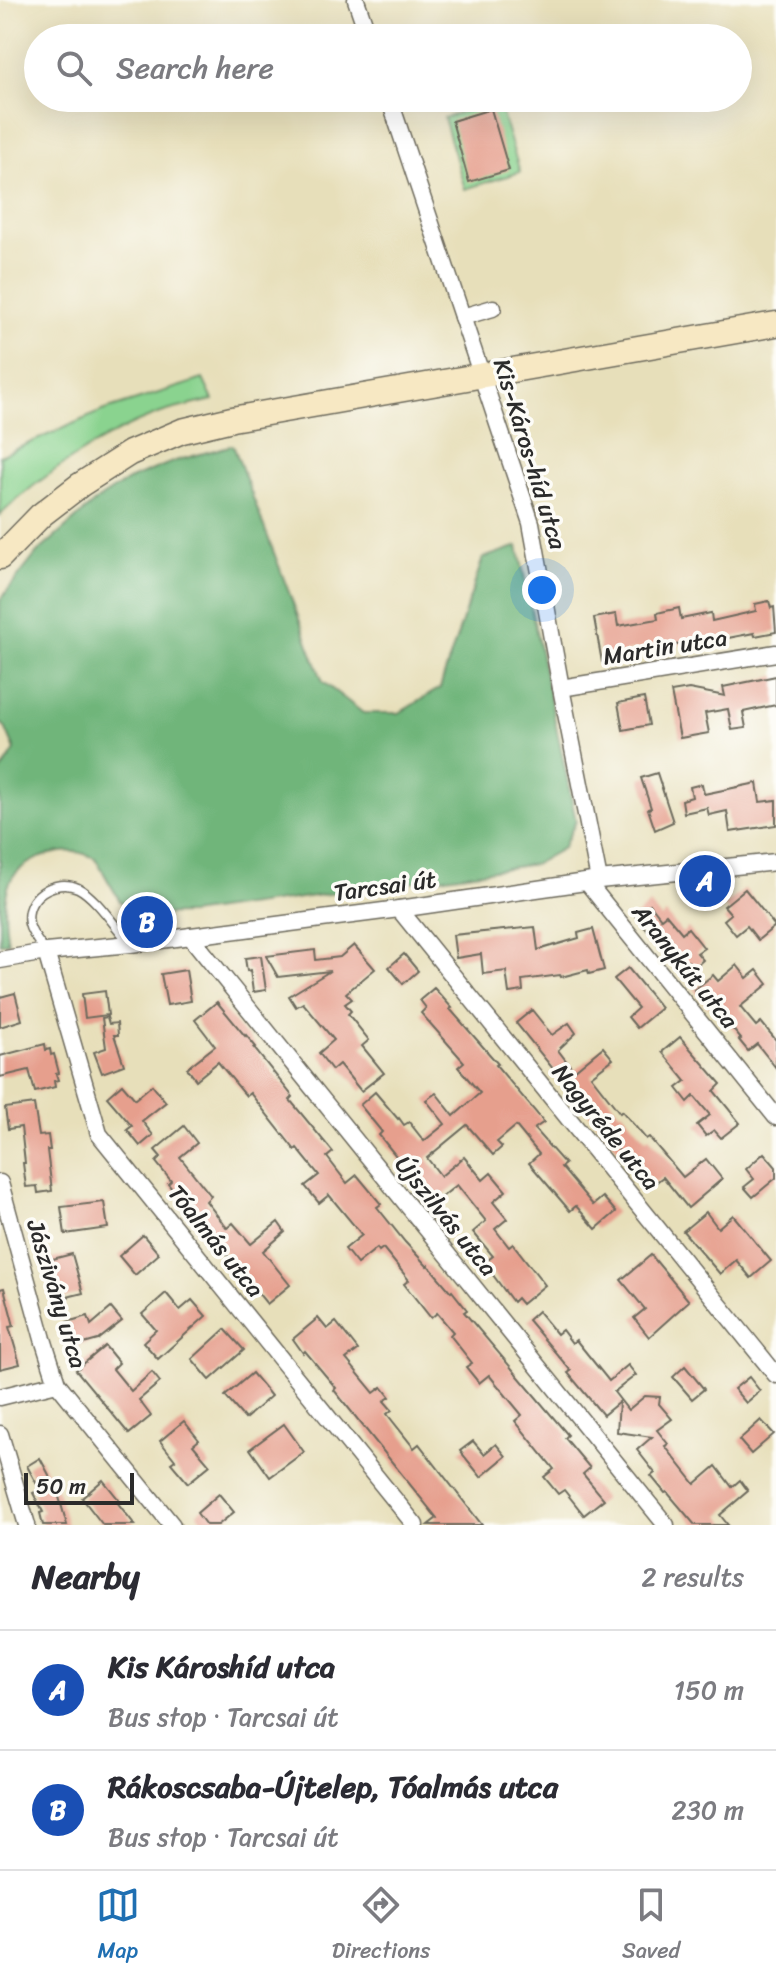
<!DOCTYPE html>
<meta charset="utf-8">
<style>
:root{--surface:#fff;--page:#f7f7f7;--text:#2b2b33;--muted:#7c7c81;--line:#e1e1e2;--accent:#1f6fb2}
body{margin:0;font-family:Sriracha,sans-serif;background:var(--page);color:var(--text)}
.scale{position:absolute;left:24px;bottom:20px;width:110px;box-sizing:border-box;padding-left:8px;border:4px solid #2b2b2b;border-top:0;font-size:22px;line-height:28px;white-space:nowrap;color:#2b2b2b;-webkit-text-stroke:6px #fdfcf7;paint-order:stroke}
.you{position:absolute;left:542px;top:590px;width:28px;height:28px;margin:-20px;border:6px solid #fff;border-radius:50%;background:#1a73e8;box-shadow:0 0 0 12px #1a73e833}
.badge{display:grid;place-items:center;width:52px;height:52px;border-radius:50%;background:var(--accent);color:#fff;font-size:26px;font-weight:700}
.pin{position:absolute;translate:-50% -50%;border:4px solid #fff;box-shadow:0 2px 8px #0006}
.list{margin:0;padding:0;list-style:none}
h2{display:flex;justify-content:space-between;align-items:center;height:104px;margin:0;padding:0 32px;font-size:34px}
h2 small{font-size:26px;font-weight:400;color:var(--muted)}
.list li{display:grid;grid-template-columns:52px 1fr auto;gap:24px;align-items:center;box-sizing:border-box;height:120px;padding:0 32px;border-top:2px solid var(--line)}
.list b{display:block;font-size:30px;white-space:nowrap}
.list p{margin:0;font-size:26px;white-space:nowrap;color:var(--muted)}
.list em{font-size:26px;font-style:normal;color:var(--muted)}
.icon{flex:none;width:44px;height:44px;fill:none;stroke:currentColor;stroke-width:2;stroke-linecap:round;stroke-linejoin:round}
.map{position:relative;flex:none;width:776px;height:1525px;overflow:hidden}
.search{position:absolute;background:var(--surface);box-shadow:0 8px 32px #0002;left:24px;right:24px;top:24px;height:88px;display:flex;align-items:center;gap:20px;box-sizing:border-box;padding:0 28px;border-radius:44px;color:var(--muted);font-size:30px}
.sheet{height:344px;background:var(--surface)}
nav{display:flex;justify-content:space-around;align-items:center;box-sizing:border-box;height:112px;border-top:2px solid var(--line);background:var(--surface);font-size:22px;color:var(--muted)}
nav a{display:grid;justify-items:center;gap:4px}
nav .on{color:var(--accent)}
.map>svg:first-child{display:block}
</style>
<div class="map">
<svg width="776" height="1525" viewBox="0 0 776 1525">
<rect width="100%" height="100%" fill="#fdfcf7"/>
<filter id="ink" filterUnits="userSpaceOnUse"><feTurbulence type="fractalNoise" baseFrequency=".0125" numOctaves="2"/><feDisplacementMap in="SourceGraphic" scale="16" xChannelSelector="R" yChannelSelector="G"/><feConvolveMatrix kernelMatrix="1 2 1 2 8 2 1 2 1" color-interpolation-filters="sRGB"/></filter>
<filter id="wash" filterUnits="userSpaceOnUse"><feTurbulence type="fractalNoise" baseFrequency=".006" numOctaves="4" result="noise"/><feDisplacementMap in="SourceGraphic" scale="32" xChannelSelector="R" yChannelSelector="G"/><feGaussianBlur stdDeviation="1.8" result="paint"/><feColorMatrix in="noise" values="0 0 0 0 0 0 0 0 0 0 0 0 0 0 0 0 0 1.4 0 .05"/><feComposite in="paint" operator="in"/></filter>
<g filter="url(#wash)">
<rect width="100%" height="100%" fill="#e7dfba"/>
<g fill="#8ad38f" stroke="#5a7f5d" stroke-width="2">
<polygon points="498,101 520,172 465,189 444,118"/>
<path d="M203,379L213,400C197,404 180,407 164,412C111,429 40,476 0,515V456L102,411Z"/>
</g>
<path fill="#6fb57a" stroke="#4d7052" stroke-width="2" d="M233,445L323,682L363,713H399L440,688L483,558L518,546L576,821L563,848L535,864L190,914L135,915L120,901L95,858C90,856 83,853 77,852C57,849 28,859 14,875C2,891 5,924 8,943H0V773L15,750L5,727L0,722V600L37,553L96,501L128,480L175,461Z"/>
<g id="blocks">
<g fill="#e69f8d">
<polygon points="491,109 509,170 469,182 452,121"/>
<polygon points="769,601 771,608 774,607 776,632 755,636 754,633 723,639 723,637 664,647 663,644 624,652 625,658 602,662 594,618 616,614 618,626 658,619 657,613 679,608 681,619 711,613 712,621 756,611 755,604"/>
<polygon points="776,676 776,705 743,712 746,728 732,730 728,709 705,713 709,733 680,738 671,692 689,689 725,696 723,687"/>
<polygon points="644,698 649,725 623,730 618,703"/>
<polygon points="657,773 673,822 655,830 648,809 651,808 641,778"/>
<polygon points="757,783 760,802 776,800 776,825 730,832 727,811 709,815 707,808 684,813 682,800 692,797 690,787 702,784 704,794"/>
<polygon points="745,889 775,926 758,940 747,926 736,935 724,920 731,914 724,906"/>
<polygon points="650,904 661,918 666,914 682,933 688,928 704,948 697,953 703,960 694,968 688,961 684,964 663,938 660,941 650,927 647,930 635,916"/>
<polygon points="535,927 538,950 579,938 578,933 593,929 604,970 589,974 588,970 561,977 560,975 522,980 523,991 509,993 506,971 483,974 481,954 456,958 453,935"/>
<polygon points="354,945 375,969 346,993 352,999 345,1004 351,1011 348,1014 369,1040 362,1046 384,1073 361,1091 339,1064 332,1070 319,1053 334,1040 303,1003 296,1007 289,996 330,971 278,977 266,956 315,950 316,960 340,957"/>
<polygon points="404,954 418,971 403,984 389,967"/>
<polygon points="261,956 266,990 253,992 250,970 247,971 245,958"/>
<polygon points="737,965 747,978 757,970 768,984 740,1007 756,1026 761,1022 776,1040 776,1068 757,1044 748,1051 739,1040 741,1039 712,1004 708,1007 694,990 713,975 718,981"/>
<polygon points="628,968 661,1008 637,1028 628,1017 638,1008 614,979"/>
<polygon points="186,970 191,1001 167,1005 161,974"/>
<polygon points="434,988 452,1008 450,1009 498,1064 496,1065 544,1122 534,1129 565,1164 561,1167 593,1205 603,1197 616,1212 596,1229 576,1206 570,1211 529,1163 539,1154 516,1126 497,1142 502,1147 493,1155 467,1125 427,1158 441,1176 464,1157 483,1180 491,1173 506,1191 493,1202 507,1219 495,1229 509,1247 513,1244 545,1285 522,1304 517,1298 513,1302 484,1263 493,1256 473,1232 486,1221 457,1185 434,1203 379,1135 382,1132 360,1105 375,1092 398,1119 399,1118 404,1125 409,1122 424,1141 445,1124 426,1100 436,1093 454,1116 480,1093 458,1067 464,1062 421,1013 426,1008 420,1000"/>
<polygon points="105,991 108,1015 85,1018 82,994"/>
<polygon points="15,993 22,1020 0,1027 0,997"/>
<polygon points="217,1002 245,1036 246,1035 256,1047 254,1048 293,1097 290,1100 333,1152 327,1157 347,1183 357,1175 381,1204 377,1207 405,1242 427,1266 428,1265 451,1292 452,1291 467,1310 464,1312 568,1435 565,1438 590,1468 583,1474 604,1499 584,1515 564,1490 558,1494 544,1477 554,1469 515,1421 522,1415 489,1375 479,1383 466,1367 472,1363 450,1335 453,1332 437,1313 431,1318 404,1284 409,1280 383,1248 379,1251 377,1248 357,1264 345,1249 362,1235 329,1195 319,1203 305,1186 319,1175 297,1148 295,1150 250,1093 246,1096 218,1062 196,1080 187,1068 215,1046 195,1020"/>
<polygon points="532,1010 552,1035 569,1023 576,1033 558,1050 574,1071 603,1047 613,1059 591,1076 620,1113 622,1111 646,1139 649,1137 683,1177 706,1159 722,1179 688,1208 663,1177 655,1183 651,1178 645,1183 516,1023"/>
<polygon points="107,1017 109,1024 117,1023 118,1035 114,1035 124,1065 102,1073 94,1052 106,1048 102,1018"/>
<polygon points="680,1037 721,1084 714,1091 740,1123 721,1138 714,1130 706,1136 697,1125 710,1115 694,1096 688,1102 677,1088 686,1081 662,1052"/>
<polygon points="45,1044 46,1050 50,1049 51,1055 54,1054 59,1073 56,1074 58,1080 54,1081 55,1087 35,1092 29,1070 0,1077 0,1056"/>
<polygon points="122,1084 135,1099 152,1085 166,1102 142,1121 153,1135 140,1146 127,1130 132,1126 107,1097"/>
<polygon points="34,1104 39,1136 48,1135 50,1150 47,1150 52,1191 38,1193 37,1186 26,1187 23,1163 25,1163 21,1127 8,1129 5,1108"/>
<polygon points="184,1126 197,1143 180,1157 211,1196 206,1201 227,1228 233,1223 251,1244 278,1222 285,1232 263,1251 290,1285 267,1304 205,1228 204,1230 188,1211 189,1210 168,1184 171,1181 156,1162 161,1157 155,1150"/>
<polygon points="764,1153 776,1167 776,1178 753,1197 744,1187 754,1179 746,1169"/>
<polygon points="104,1202 108,1228 65,1234 61,1207"/>
<polygon points="706,1212 718,1228 733,1215 771,1261 751,1278 736,1260 720,1274 683,1231"/>
<polygon points="143,1235 159,1254 135,1275 119,1256"/>
<polygon points="72,1254 83,1293 55,1300 45,1261"/>
<polygon points="651,1255 689,1301 649,1337 634,1318 645,1309 621,1280"/>
<polygon points="4,1288 14,1326 9,1327 20,1364 0,1369 0,1289"/>
<polygon points="166,1293 180,1310 192,1300 206,1316 158,1359 143,1342 156,1330 142,1314"/>
<polygon points="111,1308 122,1321 98,1340 73,1347 67,1322 88,1316 91,1325"/>
<polygon points="538,1311 557,1334 562,1330 572,1343 576,1340 609,1381 628,1365 636,1375 614,1392 628,1410 645,1396 660,1397 659,1404 672,1419 657,1430 668,1444 665,1446 695,1484 716,1466 732,1487 740,1480 748,1491 720,1515 728,1525 695,1525 667,1492 665,1493 651,1476 655,1473 637,1450 652,1437 617,1432 619,1402 603,1415 568,1373 571,1371 528,1320"/>
<polygon points="318,1318 327,1329 336,1322 358,1350 346,1359 374,1393 382,1387 390,1397 384,1401 392,1410 387,1414 414,1448 419,1444 482,1525 428,1525 437,1518 334,1390 336,1388 305,1351 303,1353 293,1339"/>
<polygon points="225,1329 244,1350 210,1380 192,1359"/>
<polygon points="105,1346 119,1363 113,1369 131,1391 152,1372 160,1382 139,1400 151,1416 129,1434 76,1370"/>
<polygon points="685,1366 704,1389 692,1399 673,1377"/>
<polygon points="252,1373 271,1396 245,1419 225,1396"/>
<polygon points="749,1377 760,1391 746,1403 734,1389"/>
<polygon points="761,1420 774,1434 751,1454 739,1440"/>
<polygon points="184,1421 199,1440 193,1445 210,1465 188,1483 171,1463 175,1460 160,1441"/>
<polygon points="284,1424 304,1452 270,1477 250,1449"/>
<polygon points="473,1441 484,1454 496,1444 506,1456 481,1477 460,1451"/>
<polygon points="40,1458 57,1490 67,1525 43,1525 40,1513 43,1512 33,1493 40,1490 27,1466"/>
<polygon points="103,1480 119,1500 117,1502 135,1525 103,1525 82,1498"/>
<polygon points="219,1494 234,1512 218,1525 206,1525 197,1513"/>
</g>
</g>
</g>
<g filter="url(#ink)">
<use href="#blocks" fill-opacity="0" stroke="#6d6a5d" stroke-width="2"/>
<g fill="none" stroke-linecap="round" stroke-linejoin="round">
<g stroke="#6d6a5d" stroke-width="11">
<path id="service" d="M45,951C40,944 31,934 29,924C23,897 55,877 78,888C96,897 115,927 130,943"/>
</g>
<g stroke="#6d6a5d" stroke-width="19">
<g id="minor">
<polyline points="356,0 369,38"/>
<polyline points="389,98 531,523 561,688 599,880"/>
<polyline points="462,317 493,308"/>
<polyline points="561,688 776,653"/>
<polyline points="587,882 776,1117"/>
<polyline points="399,909 776,1375"/>
<polyline points="190,936 666,1525"/>
<polyline points="46,952 99,1134 415,1525"/>
<polyline points="0,960 46,952 130,944 399,909 599,880 776,862"/>
<polyline points="0,1183 43,1339 57,1383 172,1525"/>
<polyline points="0,1397 57,1383"/>
<polyline points="0,1434 27,1525"/>
</g>
</g>
<g stroke="#6d6a5d" stroke-width="27">
<polyline id="secondary" points="0,557 41,515 80,485 130,453 182,431 232,419 776,324"/>
</g>
<use href="#service" stroke="#fff" stroke-width="8"/>
<use href="#minor" stroke="#fff" stroke-width="16"/>
<use href="#secondary" stroke="#f7e8c3" stroke-width="24"/>
</g>
</g>
<g text-anchor="middle" stroke-width="7" stroke-linejoin="round" paint-order="stroke">
<g font-size="24" fill="#2b2b2b" stroke="#fdfcf7">
<text transform="translate(530 454) rotate(73)" y="8">Kis-Káros-híd utca</text>
<text transform="translate(665 647) rotate(-9)" y="8">Martin utca</text>
<text transform="translate(385 886) rotate(-8)" y="8">Tarcsai út</text>
<text transform="translate(685 966) rotate(51)" y="8">Aranykút utca</text>
<text transform="translate(606 1127) rotate(51)" y="8">Nagyréde utca</text>
<text transform="translate(446 1216) rotate(51)" y="8">Újszilvás utca</text>
<text transform="translate(216 1241) rotate(51)" y="8">Tóalmás utca</text>
<text transform="translate(57 1294) rotate(73)" y="8">Jászivány utca</text>
</g>
</g>
</svg>
<div class="scale">50 m</div>
<div class="you"></div>
<div class="pin badge" style="left:705px;top:881px;background:#1a4fb4">A</div>
<div class="pin badge" style="left:147px;top:922px;background:#1a4fb4">B</div>
<div class="search"><svg class="icon" aria-label="search" viewBox="0 0 24 24"><circle cx="10" cy="10" r="6"/><path d="M15 15l6 6"/></svg>Search here</div>
</div>
<section class="sheet">
<h2>Nearby<small>2 results</small></h2>
<ul class="list">
<li><span class="badge" style="background:#1a4fb4">A</span><div><b>Kis Károshíd utca</b><p>Bus stop · Tarcsai út</p></div><em>150 m</em></li>
<li><span class="badge" style="background:#1a4fb4">B</span><div><b>Rákoscsaba-Újtelep, Tóalmás utca</b><p>Bus stop · Tarcsai út</p></div><em>230 m</em></li>
</ul>
</section>
<nav>
<a class="on"><svg class="icon" aria-label="map" viewBox="0 0 24 24"><path d="M3 6l6-2 6 2 6-2v14l-6 2-6-2-6 2zM9 4v14M15 6v14"/></svg>Map</a>
<a><svg class="icon" aria-label="directions" viewBox="0 0 24 24"><path d="M12 3l9 9-9 9-9-9zM9 14v-3h6M13 9l2 2-2 2"/></svg>Directions</a>
<a><svg class="icon" aria-label="saved" viewBox="0 0 24 24"><path d="M7 4h10v16l-5-4-5 4z"/></svg>Saved</a>
</nav>
